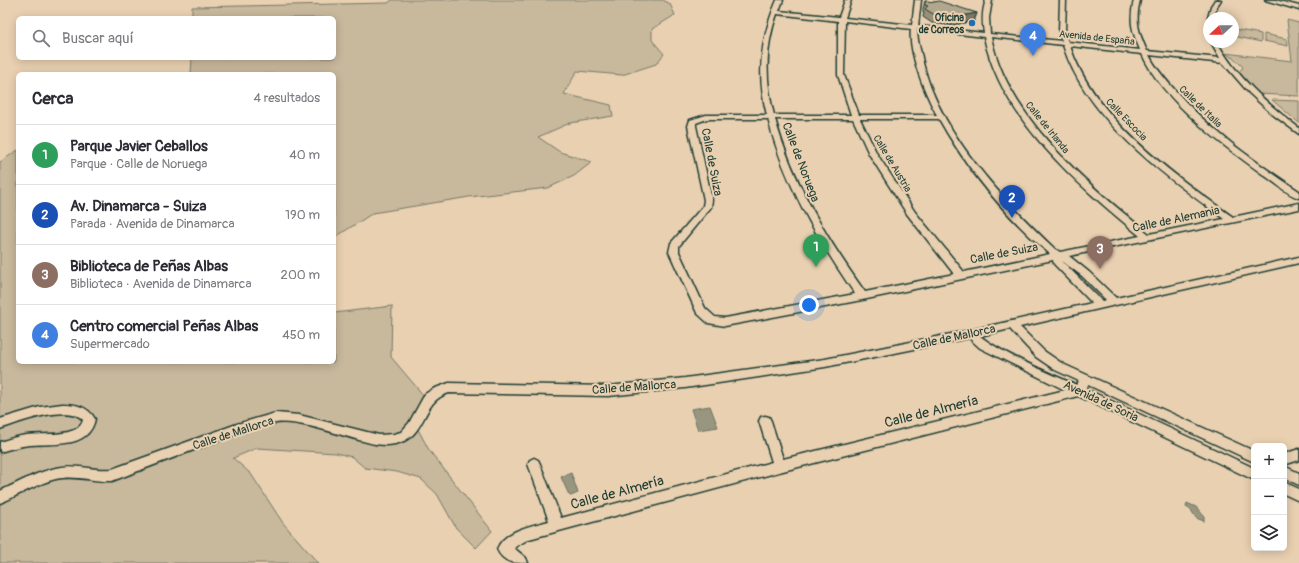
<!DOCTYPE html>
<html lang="es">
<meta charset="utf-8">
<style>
:root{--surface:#fff;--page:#f2f2f3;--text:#2b2b33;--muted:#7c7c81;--line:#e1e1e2;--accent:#1f6fb2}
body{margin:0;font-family:Pangolin,sans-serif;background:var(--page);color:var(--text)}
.controls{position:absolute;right:12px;bottom:12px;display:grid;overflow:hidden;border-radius:6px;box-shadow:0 2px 10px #0003}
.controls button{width:36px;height:36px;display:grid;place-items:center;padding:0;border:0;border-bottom:1px solid var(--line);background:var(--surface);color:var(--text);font:20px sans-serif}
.compass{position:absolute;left:1203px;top:12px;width:36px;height:36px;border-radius:50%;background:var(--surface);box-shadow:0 2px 10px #0003;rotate:248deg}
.you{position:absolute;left:809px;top:305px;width:14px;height:14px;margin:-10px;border:3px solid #fff;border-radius:50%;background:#1a73e8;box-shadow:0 0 0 6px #1a73e833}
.badge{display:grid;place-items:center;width:26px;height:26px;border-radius:50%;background:var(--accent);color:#fff;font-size:13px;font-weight:700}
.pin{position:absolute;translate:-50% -33px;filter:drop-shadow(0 1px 2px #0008)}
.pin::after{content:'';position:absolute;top:21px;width:14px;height:12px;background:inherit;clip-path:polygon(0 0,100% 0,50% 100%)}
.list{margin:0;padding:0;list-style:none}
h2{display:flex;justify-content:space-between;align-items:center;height:52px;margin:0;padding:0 16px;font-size:17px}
h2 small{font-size:13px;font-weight:400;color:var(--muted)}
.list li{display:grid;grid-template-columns:26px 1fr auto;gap:12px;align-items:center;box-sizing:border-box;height:60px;padding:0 16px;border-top:1px solid var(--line)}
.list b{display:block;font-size:15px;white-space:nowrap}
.list p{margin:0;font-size:13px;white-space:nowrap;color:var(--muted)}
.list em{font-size:13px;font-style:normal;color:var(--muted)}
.icon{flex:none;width:22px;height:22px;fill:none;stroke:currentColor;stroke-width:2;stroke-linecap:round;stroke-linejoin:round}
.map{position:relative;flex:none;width:1299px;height:563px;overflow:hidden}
.search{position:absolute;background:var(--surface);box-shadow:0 2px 10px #0003;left:16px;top:16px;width:320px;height:44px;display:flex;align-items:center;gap:10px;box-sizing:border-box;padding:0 14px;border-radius:6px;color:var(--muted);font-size:15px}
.panel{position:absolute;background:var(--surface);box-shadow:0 2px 10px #0003;left:16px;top:72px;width:320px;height:292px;border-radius:6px}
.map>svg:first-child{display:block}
</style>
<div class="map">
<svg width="1299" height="563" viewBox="0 0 1299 563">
<rect width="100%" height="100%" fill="#e9d0b1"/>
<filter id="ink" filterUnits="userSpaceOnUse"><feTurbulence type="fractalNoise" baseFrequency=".025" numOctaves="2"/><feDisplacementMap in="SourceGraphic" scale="8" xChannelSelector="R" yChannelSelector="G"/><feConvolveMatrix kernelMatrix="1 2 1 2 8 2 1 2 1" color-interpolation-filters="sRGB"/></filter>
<g filter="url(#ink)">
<g fill="#c8b89c" stroke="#747a68">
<polygon points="392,0 663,0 670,4 675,15 652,29 652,40 664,54 656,64 622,75 577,71 564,94 611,105 613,116 570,123 538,137 560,152 592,162 574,176 548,188 469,197 373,213 334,238 334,74 191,74 192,58 334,58 334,18 192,18 192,7 388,3"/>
<polygon points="1287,20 1299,23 1299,96 1258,94 1239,72 1243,67 1235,59 1225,53 1292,61"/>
<polygon points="1233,29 1261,34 1261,42 1233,36"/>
<polygon points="1264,34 1287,39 1288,46 1264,41"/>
<polygon points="1272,100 1299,101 1299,123"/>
<polygon points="18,150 18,362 334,362 334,313 392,306 391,357 424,396 413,420 429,450 492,531 476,548 456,528 437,494 421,479 397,472 365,468 352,457 336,453 257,448 233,458 251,474 283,523 318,563 0,563 0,162"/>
</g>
<g fill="#999680" stroke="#687262">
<polygon points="710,406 718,427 698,430 691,409"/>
<polygon points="571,473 578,493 571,496 569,495 561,477"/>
<polygon points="1187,503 1196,507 1204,516 1204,521 1196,518 1191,510 1186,507"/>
</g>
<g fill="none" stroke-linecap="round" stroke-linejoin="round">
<g stroke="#1f3d34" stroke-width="3">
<g id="street">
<path d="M777,0H783L779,11L839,17L845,0H851L845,18L912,25L915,0H921L918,26L984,33C982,21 982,11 986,0H992L989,18L990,34L1062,41L1059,32L1060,0H1066L1065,32L1068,42L1140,50C1132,31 1129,21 1134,0H1140C1135,21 1138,31 1147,51L1220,58L1211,42H1217C1237,78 1267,103 1299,128V134L1272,114L1249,93L1223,63L1149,55C1155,67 1165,79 1174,89C1209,130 1254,161 1299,191V198C1288,195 1277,184 1268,178C1227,149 1162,101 1142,54L1070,46C1094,119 1173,174 1233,217L1299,203V209L1069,256L1089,272L1116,298L1299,257V263L1020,327L1044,351L1063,364L1254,451V462L1088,385L1086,389L1254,468V480L1078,396L779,472L529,539L518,545L514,548L526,558L528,563C514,563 503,563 497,549C505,530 531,526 549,521L528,464L530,460L534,458L538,460L540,464L561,518L772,462L759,421L761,417L765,416L769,417L771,421L783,459L1065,390L980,348L969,338L825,367L685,388L608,396L449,393C420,401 428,437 395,444C382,447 371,443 359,440C337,434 298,420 276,423C257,425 232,436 215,442C180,455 146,468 112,481C95,482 79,476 63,478C45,479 18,496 0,503V491C20,482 40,470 62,467C75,464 96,471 112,469L237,424L276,413L299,415L379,435L394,434L401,432L409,423L425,394L433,389L449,383L608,386L685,378L825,359L971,330L1092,303L1054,264L1053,260L862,300L725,326L708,323L697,313L669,252L671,243L703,206L704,200L688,126L690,120L706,115H767C756,75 761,37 777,0ZM777,14L838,21V75L851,115H774C765,81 765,47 777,14ZM845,21L911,29C908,52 925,94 937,115H859L844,75ZM917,29L984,37C1001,119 1078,185 1140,236L1060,252L1055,249C1002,199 934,128 921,53C919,46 917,37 917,29ZM991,37L1063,45C1086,119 1164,175 1224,219L1149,234C1087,183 1008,119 991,37ZM707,119H768C784,183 818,240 855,294L725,318L715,317L705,308L679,252V246L711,207L712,200L696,126V123ZM775,119H853L869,154L907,214L954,274L865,292C827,239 793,183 775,119ZM860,119H939C967,169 1006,217 1050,254L964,272L915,212L877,154ZM1062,261L1082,276L1106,300L1102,301ZM1010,329L1036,357L1055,370L1079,381L1076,385C1048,372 1004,355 980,336Z"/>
<polygon points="1215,0 1221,0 1217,6 1214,18 1209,18 1209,19 1208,18 1211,6"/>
<polygon points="1265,0 1275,0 1299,6 1299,10"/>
<path d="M62,404C75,404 88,406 95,419C89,449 54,443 30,445C20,446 10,449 0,452V442C9,439 18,436 27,435C42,433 79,438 83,420C68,403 18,423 0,429V419L40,407Z"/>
<polygon points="1299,449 1299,460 1284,465 1284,454"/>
<polygon points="1284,466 1299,473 1299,485 1284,478"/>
<polygon points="1284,482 1299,489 1299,501 1284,494"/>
</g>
</g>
<use href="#street" fill="#e9d0b1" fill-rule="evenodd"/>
</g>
<polygon fill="#99907a" stroke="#1f3d34" points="925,1 935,2 977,13 974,21 948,26 940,24 935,25 923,17 924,13 923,13 923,9"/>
<g fill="#7d7563" stroke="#1f3d34">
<polygon points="977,13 974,21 948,26 950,18"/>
<polygon points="942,16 940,24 935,25 938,17"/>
</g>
<polygon fill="#b2a78e" stroke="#1f3d34" points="925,1 935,2 939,1 977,13 950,18 942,16 938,17 925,9 928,6 925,5"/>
</g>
<circle fill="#1f6fb2" stroke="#e9d0b1" stroke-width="1.5" cx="972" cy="23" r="4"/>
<g text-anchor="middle" stroke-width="4" stroke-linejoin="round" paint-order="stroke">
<g font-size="10" font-weight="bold" fill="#1f3d34" stroke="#e9d0b1" text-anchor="end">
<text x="964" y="21">Oficina<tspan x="964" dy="12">de Correos</tspan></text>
</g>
<g font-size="10" fill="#1f3d34" stroke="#e9d0b1">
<text transform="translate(1097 37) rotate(6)" y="4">Avenida de España</text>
<text transform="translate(1201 106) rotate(44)" y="4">Calle de Italia</text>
<text transform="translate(1127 119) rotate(46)" y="4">Calle Escocia</text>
<text transform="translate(1048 127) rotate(51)" y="4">Calle de Irlanda</text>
<text transform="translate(893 163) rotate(59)" y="4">Calle de Austria</text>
</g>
<g font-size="12" fill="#1f3d34" stroke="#e9d0b1">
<text transform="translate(712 162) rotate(79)" y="4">Calle de Suiza</text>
<text transform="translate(801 162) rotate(69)" y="4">Calle de Noruega</text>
<text transform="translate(1176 219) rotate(-12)" y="4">Calle de Alemania</text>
<text transform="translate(1004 253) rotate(-11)" y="4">Calle de Suiza</text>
<text transform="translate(954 337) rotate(-12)" y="4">Calle de Mallorca</text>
<text transform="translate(634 387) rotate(-4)" y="4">Calle de Mallorca</text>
<text transform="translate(1101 401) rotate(25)" y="4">Avenida de Soria</text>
<text transform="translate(233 433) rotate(-18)" y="4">Calle de Mallorca</text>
</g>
<g font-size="14" fill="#1f3d34" stroke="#e9d0b1">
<text transform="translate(931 411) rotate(-14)" y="5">Calle de Almería</text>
<text transform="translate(617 492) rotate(-15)" y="5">Calle de Almería</text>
</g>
</g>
</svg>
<div class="controls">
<button>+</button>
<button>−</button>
<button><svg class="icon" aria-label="layers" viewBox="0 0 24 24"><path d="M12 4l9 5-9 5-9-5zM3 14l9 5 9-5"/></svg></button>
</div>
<svg class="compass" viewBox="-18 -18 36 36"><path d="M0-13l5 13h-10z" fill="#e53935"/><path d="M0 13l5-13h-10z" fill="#7c7c81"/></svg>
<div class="you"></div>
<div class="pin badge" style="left:816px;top:267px;background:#2e9e5b">1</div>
<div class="pin badge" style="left:1012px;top:218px;background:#1a4fb4">2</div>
<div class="pin badge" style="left:1100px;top:269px;background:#8d6e63">3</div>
<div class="pin badge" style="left:1033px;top:56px;background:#3f7fe0">4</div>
<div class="search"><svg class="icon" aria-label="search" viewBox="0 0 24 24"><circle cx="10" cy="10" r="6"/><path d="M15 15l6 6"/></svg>Buscar aquí</div>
<section class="panel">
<h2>Cerca<small>4 resultados</small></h2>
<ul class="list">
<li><span class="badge" style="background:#2e9e5b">1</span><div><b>Parque Javier Ceballos</b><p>Parque · Calle de Noruega</p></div><em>40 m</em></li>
<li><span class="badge" style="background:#1a4fb4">2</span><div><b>Av. Dinamarca - Suiza</b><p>Parada · Avenida de Dinamarca</p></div><em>190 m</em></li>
<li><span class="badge" style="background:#8d6e63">3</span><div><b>Biblioteca de Peñas Albas</b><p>Biblioteca · Avenida de Dinamarca</p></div><em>200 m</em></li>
<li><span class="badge" style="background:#3f7fe0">4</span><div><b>Centro comercial Peñas Albas</b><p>Supermercado</p></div><em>450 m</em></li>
</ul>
</section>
</div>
